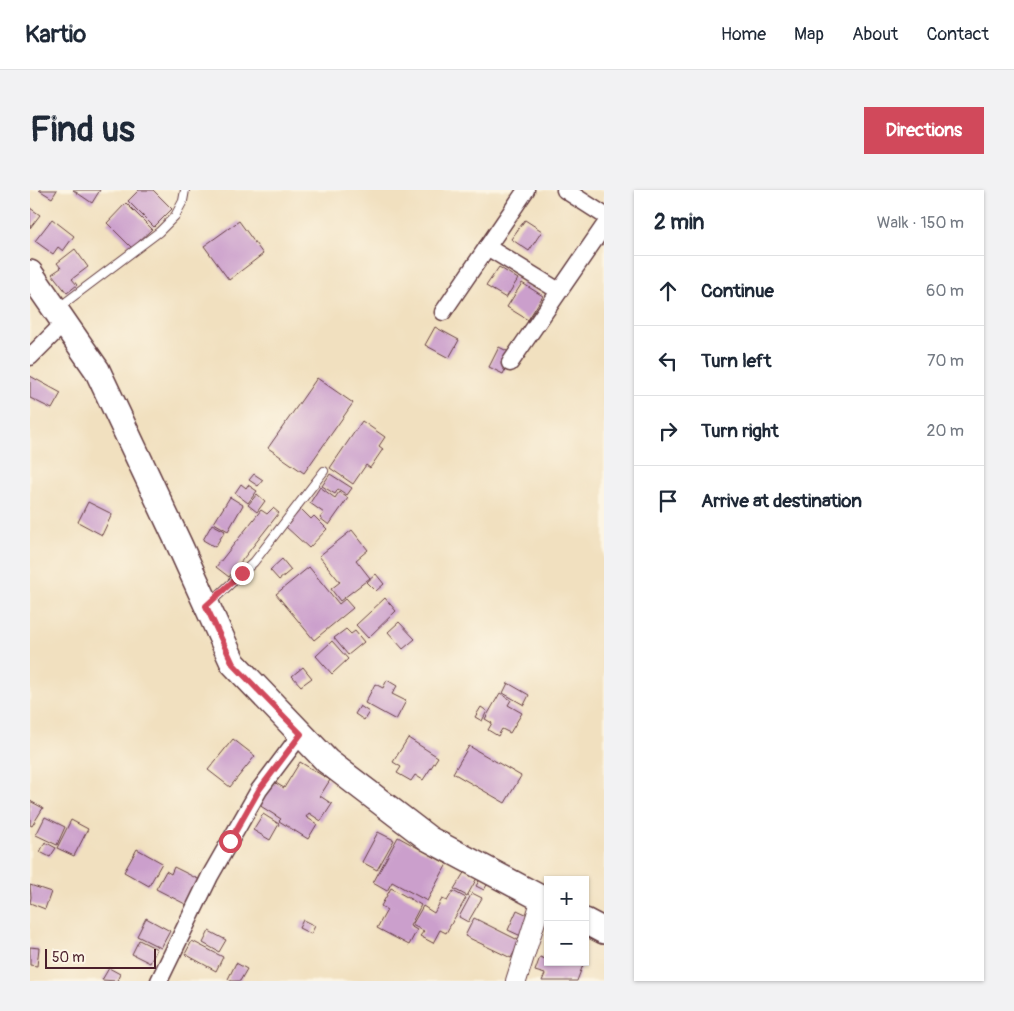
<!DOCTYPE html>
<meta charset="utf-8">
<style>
:root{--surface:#fff;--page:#f2f2f3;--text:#1f2937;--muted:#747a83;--line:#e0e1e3;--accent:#d1495b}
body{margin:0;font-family:Pangolin,sans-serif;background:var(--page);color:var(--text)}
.controls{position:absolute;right:15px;bottom:15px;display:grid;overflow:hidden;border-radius:0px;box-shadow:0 1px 4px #0004}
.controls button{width:45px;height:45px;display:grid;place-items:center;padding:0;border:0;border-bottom:1px solid var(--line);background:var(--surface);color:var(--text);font:25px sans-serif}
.scale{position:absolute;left:15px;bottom:12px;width:111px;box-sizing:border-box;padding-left:5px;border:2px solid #4a1f2b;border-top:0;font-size:14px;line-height:18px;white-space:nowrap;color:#4a1f2b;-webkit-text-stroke:4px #fcf5e5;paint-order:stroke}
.stop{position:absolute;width:15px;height:15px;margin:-11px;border:4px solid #d1495b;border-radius:50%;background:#fff}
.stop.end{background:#d1495b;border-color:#fff;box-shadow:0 1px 5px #0008}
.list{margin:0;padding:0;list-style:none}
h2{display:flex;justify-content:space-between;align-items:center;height:65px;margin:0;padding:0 20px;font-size:21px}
h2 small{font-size:16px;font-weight:400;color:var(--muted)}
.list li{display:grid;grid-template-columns:32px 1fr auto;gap:15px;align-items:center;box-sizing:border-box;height:70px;padding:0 20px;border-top:1px solid var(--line)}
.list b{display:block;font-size:19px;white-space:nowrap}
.list em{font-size:16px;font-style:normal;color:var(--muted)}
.icon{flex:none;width:28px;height:28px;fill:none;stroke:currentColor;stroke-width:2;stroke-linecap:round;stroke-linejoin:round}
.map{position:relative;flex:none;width:574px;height:791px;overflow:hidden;border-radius:0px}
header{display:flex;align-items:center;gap:30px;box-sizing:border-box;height:70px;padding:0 25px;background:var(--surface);border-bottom:1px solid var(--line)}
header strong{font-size:24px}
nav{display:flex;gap:28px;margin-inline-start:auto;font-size:18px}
.intro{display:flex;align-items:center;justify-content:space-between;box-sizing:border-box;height:120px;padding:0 30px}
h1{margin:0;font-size:35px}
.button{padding:12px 22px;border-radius:0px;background:var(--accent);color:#fff;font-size:18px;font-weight:700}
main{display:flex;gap:30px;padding:0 30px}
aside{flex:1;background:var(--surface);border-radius:0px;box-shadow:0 1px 4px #0004}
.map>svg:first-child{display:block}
</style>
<header>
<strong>Kartio</strong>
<nav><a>Home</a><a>Map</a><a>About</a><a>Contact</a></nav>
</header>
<div class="intro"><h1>Find us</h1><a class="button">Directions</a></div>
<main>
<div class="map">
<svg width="574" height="791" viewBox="0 0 574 791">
<rect width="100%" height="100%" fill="#fcf5e5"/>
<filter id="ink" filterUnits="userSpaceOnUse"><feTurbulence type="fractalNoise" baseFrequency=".02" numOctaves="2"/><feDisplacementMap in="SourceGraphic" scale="10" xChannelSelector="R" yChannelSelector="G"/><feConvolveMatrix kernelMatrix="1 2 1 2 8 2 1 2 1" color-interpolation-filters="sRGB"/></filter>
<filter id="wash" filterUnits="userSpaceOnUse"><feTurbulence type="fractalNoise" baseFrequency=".0096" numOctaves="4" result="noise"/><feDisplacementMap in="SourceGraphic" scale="20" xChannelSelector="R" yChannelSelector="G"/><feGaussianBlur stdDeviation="1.12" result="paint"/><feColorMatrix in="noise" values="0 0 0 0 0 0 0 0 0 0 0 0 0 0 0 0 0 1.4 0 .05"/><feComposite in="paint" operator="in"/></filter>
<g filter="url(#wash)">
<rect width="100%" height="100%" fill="#f1e0bf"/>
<g id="blocks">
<g fill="#cb9fcc">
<polygon points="9,0 27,0 22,8"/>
<polygon points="43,0 70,0 62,13"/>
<polygon points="109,0 123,0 142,19 124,37 98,11"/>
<polygon points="96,13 122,39 102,58 77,33"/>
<polygon points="0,18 10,25 0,38"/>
<polygon points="22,29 44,46 33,61 28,57 23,64 5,51"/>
<polygon points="495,30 512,41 499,61 481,49"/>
<polygon points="209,31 233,64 199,90 174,56"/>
<polygon points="45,59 58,77 42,89 47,95 37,103 22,84 31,78 27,73"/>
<polygon points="469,77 488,89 476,108 456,96"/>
<polygon points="492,93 513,106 498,130 477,117"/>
<polygon points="405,137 429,150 419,168 395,155"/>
<polygon points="469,157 483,164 473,184 459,177"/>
<polygon points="0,186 31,203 22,219 0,208"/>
<polygon points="287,188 323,213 274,283 238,258"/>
<polygon points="332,231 355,247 349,256 353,259 340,278 336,275 323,294 300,278"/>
<polygon points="224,284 233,290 228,296 219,290"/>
<polygon points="300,284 322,298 317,305 308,299 305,304 292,296"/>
<polygon points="211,294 216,298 218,295 227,301 218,313 205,303"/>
<polygon points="290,297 305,308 309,302 318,308 299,335 290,328 294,323 280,313"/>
<polygon points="227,304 235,311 227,322 218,315"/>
<polygon points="200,307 213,315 198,341 184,333"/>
<polygon points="58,312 82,324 72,345 48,332"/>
<polygon points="243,318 249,323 199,387 186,377 231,320 237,324"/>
<polygon points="271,319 281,329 284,326 297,339 279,358 255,336"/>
<polygon points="182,334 195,341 185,357 173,350"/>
<polygon points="322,340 338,360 326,370 340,388 310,411 301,399 310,392 289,366"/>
<polygon points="252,369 261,380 249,390 240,380"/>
<polygon points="279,377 309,414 315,409 323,418 284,450 246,404"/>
<polygon points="346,384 354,394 346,401 337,392"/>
<polygon points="355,408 366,421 338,448 326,435"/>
<polygon points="369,432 385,449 373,459 358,442"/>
<polygon points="316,439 321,444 325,441 334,452 318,465 304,448"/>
<polygon points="302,451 318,469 302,484 286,466"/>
<polygon points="273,477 282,488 271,496 262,486"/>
<polygon points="357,490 367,496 362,504 376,511 366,530 335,513 345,494 353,498"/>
<polygon points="478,493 499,505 494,515 473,503"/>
<polygon points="470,503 481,510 478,515 492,523 480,543 472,539 468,546 458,540 462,533 455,529"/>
<polygon points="330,516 339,522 334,530 325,524"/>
<polygon points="451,517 457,521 452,531 445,527"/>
<polygon points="378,548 408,567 393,590 385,585 381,591 367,583 371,577 363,572"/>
<polygon points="203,549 225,566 200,597 178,580"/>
<polygon points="439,556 491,586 475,613 423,583"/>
<polygon points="270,572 300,590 290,606 302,614 291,631 279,623 276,627 287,634 278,649 249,631 251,629 229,615 244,592 254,598"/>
<polygon points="0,611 13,618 2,636 0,635"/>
<polygon points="233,624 249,634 240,650 223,640"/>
<polygon points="15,627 35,637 27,655 6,645"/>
<polygon points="41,630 58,639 44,666 27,658"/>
<polygon points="348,642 364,650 347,680 332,672"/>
<polygon points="368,647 417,674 397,711 362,692 357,701 343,693"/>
<polygon points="15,652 26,658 20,667 10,662"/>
<polygon points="107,659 132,673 119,696 94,682"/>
<polygon points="144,677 172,691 159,716 126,699 136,681 141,684"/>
<polygon points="435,681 447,688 437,706 424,699"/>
<polygon points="450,689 458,693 454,700 446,696"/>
<polygon points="0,695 21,702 15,719 0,713 1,707"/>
<polygon points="361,698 391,715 380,736 387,740 379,755 347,738 357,720 351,716"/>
<polygon points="423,701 436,708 416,743 410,740 403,753 390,746 394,741 382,735 393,716 404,723 412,709 417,711"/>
<polygon points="442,703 452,708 438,732 429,727"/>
<polygon points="487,720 500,726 491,746 478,740"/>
<polygon points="116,728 140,741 131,758 107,746"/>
<polygon points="444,728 490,751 481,768 435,746"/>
<polygon points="273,730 285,736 281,744 269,738"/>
<polygon points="179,741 196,750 189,762 173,753"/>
<polygon points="109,750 127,759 120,773 102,764"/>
<polygon points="162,751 193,767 186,781 155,764"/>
<polygon points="0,757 9,758 7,776 0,775"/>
<polygon points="510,767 518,770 518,772 545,772 553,775 547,791 512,791 515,784 505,781"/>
<polygon points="206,773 217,779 210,791 202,791 198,789"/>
<polygon points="79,778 90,784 87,791 72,790"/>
</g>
</g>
</g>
<g filter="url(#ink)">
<use href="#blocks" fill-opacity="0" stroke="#633c41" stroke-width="1"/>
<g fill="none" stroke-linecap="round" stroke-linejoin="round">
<g stroke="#633c41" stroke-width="10">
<g id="service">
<polyline points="28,118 129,42 145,26 153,11 155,0"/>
<polyline points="180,413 224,372 294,281"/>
</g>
</g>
<g stroke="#633c41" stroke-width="19">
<g id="minor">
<polyline points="535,0 574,25"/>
<polyline points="457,57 529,101"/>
<polyline points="413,122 496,0"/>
<polyline points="0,167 35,132"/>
<polyline points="480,173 574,36"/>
<polyline points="129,791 180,686 229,600 271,544"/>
</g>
</g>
<g stroke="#633c41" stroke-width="22">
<polyline id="tertiary" points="486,791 512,709"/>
</g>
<g stroke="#633c41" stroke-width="28">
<g id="primary">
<polyline points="0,83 67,180 149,354 203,473 297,571 399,649 518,712"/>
<polyline points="555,731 574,741"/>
</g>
</g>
<use href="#service" stroke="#fff" stroke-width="8"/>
<use href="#minor" stroke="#fff" stroke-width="16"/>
<use href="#tertiary" stroke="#fff" stroke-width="20"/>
<use href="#primary" stroke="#fff" stroke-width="25"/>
</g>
</g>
<g fill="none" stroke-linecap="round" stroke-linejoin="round" filter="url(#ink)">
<polyline stroke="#d1495b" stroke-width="6" points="200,651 229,600 271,544 203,474 176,416 212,383"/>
</g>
</svg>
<div class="controls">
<button>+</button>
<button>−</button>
</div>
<div class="scale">50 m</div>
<div class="stop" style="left:200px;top:651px"></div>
<div class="stop end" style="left:212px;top:383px"></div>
</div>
<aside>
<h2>2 min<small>Walk · 150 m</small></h2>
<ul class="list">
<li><svg class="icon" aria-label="ahead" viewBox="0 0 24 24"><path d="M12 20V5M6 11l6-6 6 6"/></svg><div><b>Continue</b></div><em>60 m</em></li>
<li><svg class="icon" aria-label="left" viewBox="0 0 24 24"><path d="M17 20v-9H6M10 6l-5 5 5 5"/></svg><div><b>Turn left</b></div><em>70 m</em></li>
<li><svg class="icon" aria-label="right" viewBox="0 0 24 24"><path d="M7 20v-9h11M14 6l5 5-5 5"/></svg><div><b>Turn right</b></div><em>20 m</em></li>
<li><svg class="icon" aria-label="arrive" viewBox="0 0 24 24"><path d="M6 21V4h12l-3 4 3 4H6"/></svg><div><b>Arrive at destination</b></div></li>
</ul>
</aside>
</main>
